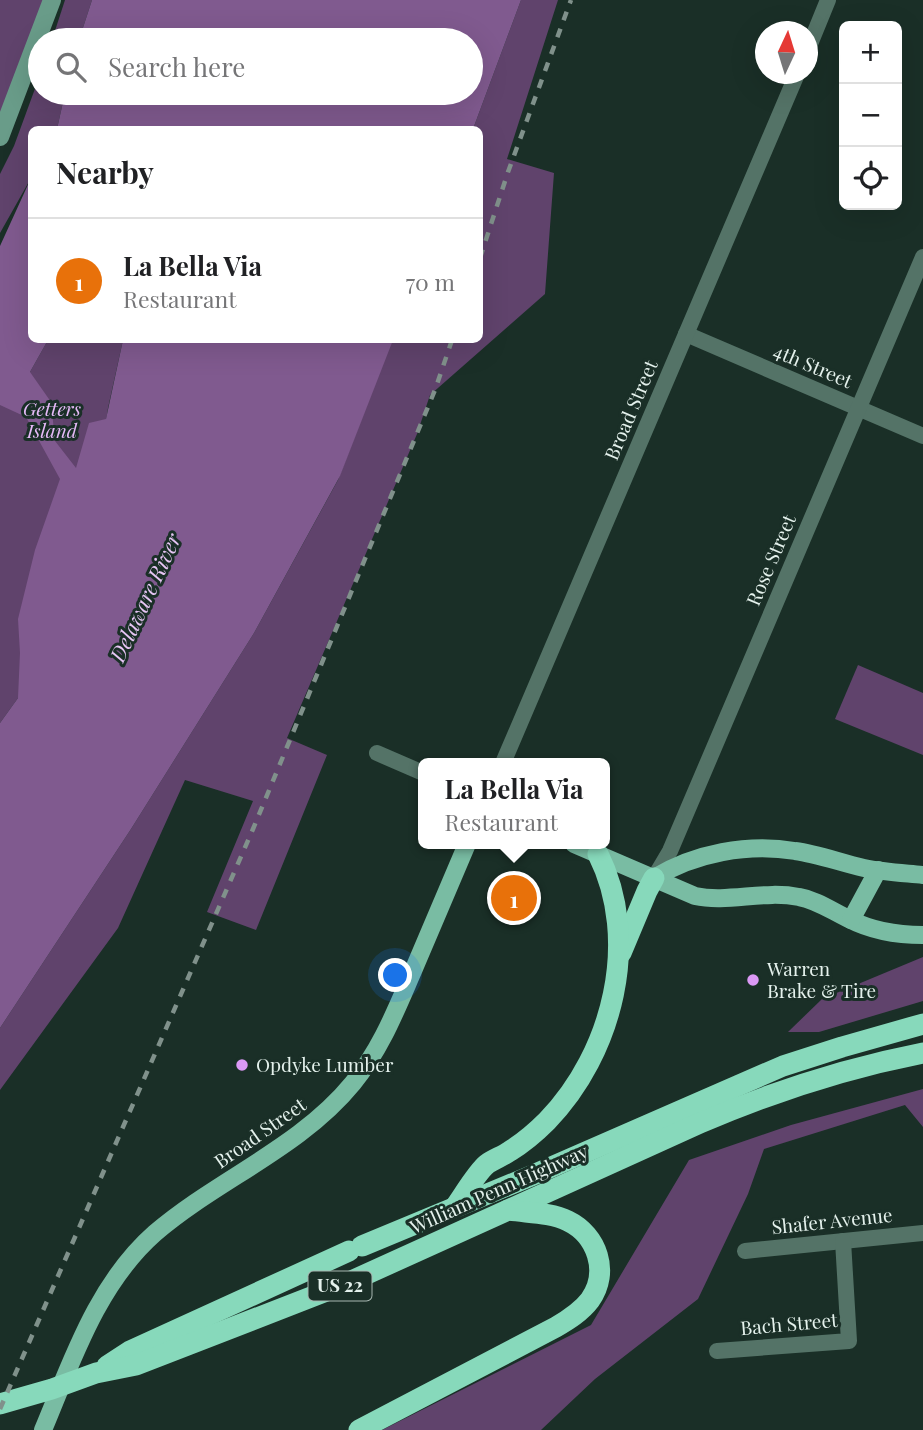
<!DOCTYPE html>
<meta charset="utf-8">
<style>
:root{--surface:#fff;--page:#f6f6f6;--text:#202124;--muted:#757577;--line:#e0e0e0;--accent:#745782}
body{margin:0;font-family:"Playfair Display",serif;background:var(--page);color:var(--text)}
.controls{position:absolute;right:21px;top:21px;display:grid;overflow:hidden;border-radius:10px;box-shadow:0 7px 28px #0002}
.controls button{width:63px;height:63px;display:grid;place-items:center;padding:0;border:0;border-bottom:2px solid var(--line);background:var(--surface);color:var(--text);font:35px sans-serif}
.compass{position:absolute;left:755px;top:21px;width:63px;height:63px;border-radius:50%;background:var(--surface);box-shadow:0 7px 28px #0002;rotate:4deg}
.you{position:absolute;left:396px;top:976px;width:24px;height:24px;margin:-18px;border:5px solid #fff;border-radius:50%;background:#1a73e8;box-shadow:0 0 0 10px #1a73e833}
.badge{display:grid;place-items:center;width:46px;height:46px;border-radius:50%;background:var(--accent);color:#fff;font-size:23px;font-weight:700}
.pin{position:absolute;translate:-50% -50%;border:4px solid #fff;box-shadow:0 2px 7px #0006}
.popup{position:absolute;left:418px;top:758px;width:192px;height:91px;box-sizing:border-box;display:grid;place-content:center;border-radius:10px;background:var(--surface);filter:drop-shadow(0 2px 5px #0005);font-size:23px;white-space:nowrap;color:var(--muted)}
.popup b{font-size:26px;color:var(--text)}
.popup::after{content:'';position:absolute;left:50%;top:100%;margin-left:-14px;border:14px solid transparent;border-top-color:var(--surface)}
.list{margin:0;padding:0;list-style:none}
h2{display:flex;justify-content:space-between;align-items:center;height:91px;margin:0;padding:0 28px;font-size:30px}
h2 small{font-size:23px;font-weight:400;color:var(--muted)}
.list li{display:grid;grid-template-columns:46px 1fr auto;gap:21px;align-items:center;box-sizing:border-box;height:126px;padding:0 28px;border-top:2px solid var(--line)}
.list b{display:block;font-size:26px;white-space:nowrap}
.list p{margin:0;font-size:23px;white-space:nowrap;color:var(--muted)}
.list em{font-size:23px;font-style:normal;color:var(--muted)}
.icon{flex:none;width:38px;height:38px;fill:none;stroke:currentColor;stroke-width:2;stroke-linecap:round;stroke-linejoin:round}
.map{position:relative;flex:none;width:923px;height:1430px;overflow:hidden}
.search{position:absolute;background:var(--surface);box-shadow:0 7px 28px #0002;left:28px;top:28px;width:455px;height:77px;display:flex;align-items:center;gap:18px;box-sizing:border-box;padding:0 24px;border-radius:38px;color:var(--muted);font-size:26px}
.panel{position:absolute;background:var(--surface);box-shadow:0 7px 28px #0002;left:28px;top:126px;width:455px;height:217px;border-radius:10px}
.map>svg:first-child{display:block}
</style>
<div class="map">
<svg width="923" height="1430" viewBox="0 0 923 1430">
<rect width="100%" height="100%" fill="#1a2f27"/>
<g fill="#60436c">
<polygon points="0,0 45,0 0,118"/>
<polygon points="65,0 92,0 79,40 52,40"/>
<polygon points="521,0 558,0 507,159 554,173 545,294 430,395 417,434 287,738 327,755 256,930 207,912 253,801 185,780 118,928 0,1090 0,1028 131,829 254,633 338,480 392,340 480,340 480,130 473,129"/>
<polygon points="40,75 40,93 65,93 57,129 32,130 31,178 0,233 0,174 14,146"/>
<polygon points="48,340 123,340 108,408 91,519 80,612 0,723 0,389 30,372"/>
<polygon points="858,665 923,693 923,755 835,719"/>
<polygon points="923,957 923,1001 819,1032 788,1032 822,999"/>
<polygon points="923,1089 923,1127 905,1105 764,1149 748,1194 698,1299 595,1379 541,1430 382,1430 591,1325 689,1160 791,1125"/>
</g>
<g fill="#805a8f">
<polygon points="92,0 521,0 473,129 57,129 65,93 471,93 471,40 79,40"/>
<polygon points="31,178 32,340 48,340 30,372 51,402 55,441 76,468 89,423 106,419 123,340 393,340 340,476 254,633 131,829 0,1028 0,723 18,698 20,653 18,619 35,550 60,479 26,417 0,405 0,246"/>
</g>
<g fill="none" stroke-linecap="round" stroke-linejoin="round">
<g stroke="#547367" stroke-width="16">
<polyline points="808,49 828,0"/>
<polyline points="686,334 923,436"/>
<polyline points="377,753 423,773"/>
<polyline points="503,763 797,74"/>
<polyline points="654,878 670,851 923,257"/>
<polyline points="745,1251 923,1233"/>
<polyline points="717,1351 849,1341 843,1241"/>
</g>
<polyline stroke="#699c89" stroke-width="18" points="0,137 52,0"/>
<g stroke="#79bca3" stroke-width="18">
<path d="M574,844L695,896C728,903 764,890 799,897C817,900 832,911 849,919C872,931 897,935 923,935"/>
<path d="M654,878C695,853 748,843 795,851C818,854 841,863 864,868C883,872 903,873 923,875"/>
<polyline points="851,920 878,870"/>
<path d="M43,1430C72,1361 97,1284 155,1233C218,1179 300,1148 353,1083C381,1049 396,1010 413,971C431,929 449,886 467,844"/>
</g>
<g stroke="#87d9bb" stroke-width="21">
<polyline points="621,953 647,891 654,878"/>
<path d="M455,1207C463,1196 477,1172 487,1164C494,1159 503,1156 510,1151C523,1143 536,1132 547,1121C613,1053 641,940 598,854"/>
<polyline points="362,1246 531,1176 783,1066 842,1047 923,1024"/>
<polyline points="107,1366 130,1351 349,1251"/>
<path d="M0,1404L52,1389L96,1373L136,1365L347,1283L700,1123C772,1092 846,1068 923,1053"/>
<path d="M359,1430L556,1327C568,1320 581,1312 590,1300C610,1272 597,1235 568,1221C550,1212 527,1213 508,1210"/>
</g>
<g stroke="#80918b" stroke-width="4.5" stroke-dasharray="9 9" stroke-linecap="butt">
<polyline points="480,258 508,172 571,0"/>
<polyline points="0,1409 253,829 435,390 452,340"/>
</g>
</g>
<g fill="#db99f5" stroke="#1a2f27" stroke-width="2.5">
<circle cx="753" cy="980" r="7"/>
<circle cx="242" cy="1065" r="7"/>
</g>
<g text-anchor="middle" stroke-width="6" stroke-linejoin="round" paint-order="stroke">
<rect fill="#1a2f27" stroke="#a7b7b1" stroke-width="2" x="308.5" y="1271.5" width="63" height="29" rx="5"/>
<g font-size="18" font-weight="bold" fill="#e4f1ec">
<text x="340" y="1292">US 22</text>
</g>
<g font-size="19" fill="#e4f1ec" stroke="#1a2f27">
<text transform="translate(813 366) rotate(23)" y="7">4th Street</text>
<text transform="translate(631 410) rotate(-67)" y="7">Broad Street</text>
<text transform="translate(771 560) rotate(-67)" y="7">Rose Street</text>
<text transform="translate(260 1133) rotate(-35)" y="7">Broad Street</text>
<text transform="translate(499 1189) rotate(-24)" y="7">William Penn Highway</text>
<text transform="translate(832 1221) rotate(-6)" y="7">Shafer Avenue</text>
<text transform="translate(789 1324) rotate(-5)" y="7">Bach Street</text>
</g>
<g font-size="19" font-style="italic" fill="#e6baf8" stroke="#1a2f27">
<text x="52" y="416">Getters<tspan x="52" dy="22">Island</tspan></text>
</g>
<g font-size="19" fill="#e4f1ec" stroke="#1a2f27" text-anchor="start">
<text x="767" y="976">Warren<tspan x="767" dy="22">Brake &amp; Tire</tspan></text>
<text x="256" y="1072">Opdyke Lumber</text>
</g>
<g font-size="21" font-style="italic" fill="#e7c6f5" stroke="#1a2f27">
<text transform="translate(146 598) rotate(-65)" y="7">Delaware River</text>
</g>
</g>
</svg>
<div class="controls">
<button>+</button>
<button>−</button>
<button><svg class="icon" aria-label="locate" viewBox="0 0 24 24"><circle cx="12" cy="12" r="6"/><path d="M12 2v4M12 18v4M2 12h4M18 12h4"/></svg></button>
</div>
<svg class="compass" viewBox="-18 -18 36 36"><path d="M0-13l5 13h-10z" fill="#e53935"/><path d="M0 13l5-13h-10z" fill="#757577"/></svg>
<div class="you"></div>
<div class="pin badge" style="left:514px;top:898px;background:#e8710a">1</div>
<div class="popup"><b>La Bella Via</b>Restaurant</div>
<div class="search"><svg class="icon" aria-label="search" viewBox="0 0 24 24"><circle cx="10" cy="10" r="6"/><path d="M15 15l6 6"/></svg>Search here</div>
<section class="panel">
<h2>Nearby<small></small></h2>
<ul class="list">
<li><span class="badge" style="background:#e8710a">1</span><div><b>La Bella Via</b><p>Restaurant</p></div><em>70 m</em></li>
</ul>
</section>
</div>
